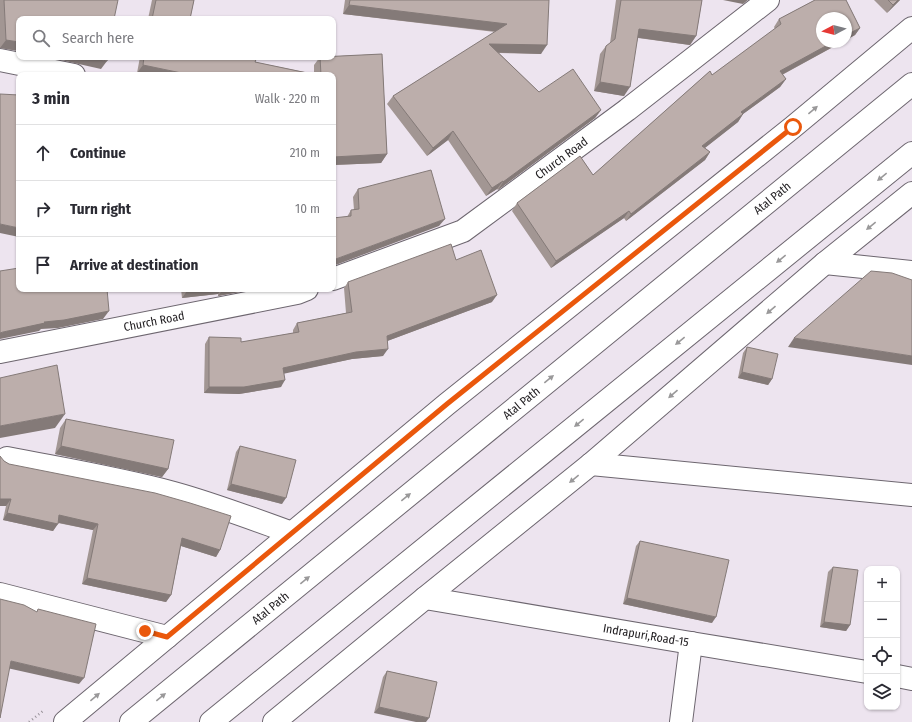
<!DOCTYPE html>
<meta charset="utf-8">
<style>
:root{--surface:#fff;--page:#f2f2f3;--text:#2b2b33;--muted:#7c7c81;--line:#e1e1e2}
body{margin:0;font-family:"Fira Sans Condensed",sans-serif;background:var(--page);color:var(--text)}
.controls{position:absolute;right:12px;bottom:12px;display:grid;overflow:hidden;border-radius:8px;box-shadow:0 1px 3px #0004}
.controls button{width:36px;height:36px;display:grid;place-items:center;padding:0;border:0;border-bottom:1px solid var(--line);background:var(--surface);color:var(--text);font:20px sans-serif}
.compass{position:absolute;left:816px;top:12px;width:36px;height:36px;border-radius:50%;background:var(--surface);box-shadow:0 1px 3px #0004;rotate:263deg}
.stop{position:absolute;width:12px;height:12px;margin:-9px;border:3px solid #ea580c;border-radius:50%;background:#fff}
.stop.end{background:#ea580c;border-color:#fff;box-shadow:0 1px 4px #0008}
.list{margin:0;padding:0;list-style:none}
h2{display:flex;justify-content:space-between;align-items:center;height:52px;margin:0;padding:0 16px;font-size:17px}
h2 small{font-size:13px;font-weight:400;color:var(--muted)}
.list li{display:grid;grid-template-columns:26px 1fr auto;gap:12px;align-items:center;box-sizing:border-box;height:56px;padding:0 16px;border-top:1px solid var(--line)}
.list b{display:block;font-size:15px;white-space:nowrap}
.list em{font-size:13px;font-style:normal;color:var(--muted)}
.icon{flex:none;width:22px;height:22px;fill:none;stroke:currentColor;stroke-width:2;stroke-linecap:round;stroke-linejoin:round}
.map{position:relative;flex:none;width:912px;height:722px;overflow:hidden}
.search{position:absolute;background:var(--surface);box-shadow:0 1px 3px #0004;left:16px;top:16px;width:320px;height:44px;display:flex;align-items:center;gap:10px;box-sizing:border-box;padding:0 14px;border-radius:8px;color:var(--muted);font-size:15px}
.panel{position:absolute;background:var(--surface);box-shadow:0 1px 3px #0004;left:16px;top:72px;width:320px;height:220px;border-radius:8px}
.map>svg:first-child{display:block}
</style>
<div class="map">
<svg width="912" height="722" viewBox="0 0 912 722">
<rect width="100%" height="100%" fill="#ede4ef"/>
<g fill="none" stroke-linecap="round" stroke-linejoin="round">
<g stroke="#6d666f" stroke-width="24">
<g id="minor">
<polyline points="0,60 74,75"/>
<polyline points="825,263 912,272"/>
<path id="s1" d="M333,279L463,231L627,110L768,0"/>
<path id="s2" d="M0,352L297,293L307,289"/>
<path d="M7,458C63,469 119,478 174,493C214,504 253,519 292,533"/>
<polyline points="591,464 912,495"/>
<polyline points="0,594 167,637"/>
<path id="s3" d="M425,598L691,643L867,672"/>
<polyline points="897,676 912,679"/>
<polyline points="65,722 447,404 793,127 912,28"/>
<polyline points="274,722 425,598 591,464 825,263 912,193"/>
<polyline points="681,722 691,643"/>
</g>
</g>
<g stroke="#6d666f" stroke-width="24">
<g id="major">
<path id="s4" d="M131,722L912,84"/>
<polyline points="211,722 912,153"/>
</g>
</g>
<polyline stroke="#958f96" stroke-width="2.5" stroke-dasharray="1 3" stroke-linecap="butt" points="29,722 43,711"/>
<use href="#minor" stroke="#fff" stroke-width="22"/>
<use href="#major" stroke="#fff" stroke-width="22"/>
</g>
<g fill="#a29693">
<polygon points="0,0 118,0 19,19 19,51 0,48"/>
<polygon points="152,0 194,0 190,19 148,19"/>
<polygon points="345,0 549,0 541,54 499,53 539,92 601,110 595,118 498,190 497,189 486,196 448,140 427,156 387,104 393,96 495,32 343,14"/>
<polygon points="616,0 702,0 696,36 690,45 638,38 624,96 594,91 600,54 606,46 610,43"/>
<polygon points="815,0 846,0 860,28 855,35 846,40 846,18 822,18 822,42 842,42 782,75 786,79 780,87 743,114 738,122 705,148 710,152 705,160 626,221 624,218 551,268 512,211 517,203 580,156 593,175 710,71 712,75 775,29 774,27 779,19"/>
<polygon points="874,0 900,0 887,13"/>
<polygon points="382,54 387,154 381,163 333,165 333,75 148,75 137,73 140,57 257,57 255,62 314,74 314,65 320,57"/>
<polygon points="358,189 439,226 347,217 351,210 354,210 353,197"/>
<polygon points="456,260 492,302 387,341 383,356 352,359 284,373 281,387 239,394 204,393 205,344 209,337 241,342 293,333 293,330 297,323 346,313 344,288 348,282"/>
<polygon points="181,289 246,289 245,291 218,296 218,294 182,298"/>
<polygon points="747,347 772,379 768,385 738,378 743,353"/>
<polygon points="66,419 168,469 162,477 55,454 60,428"/>
<polygon points="240,446 282,504 227,490 236,452"/>
<polygon points="4,461 9,464 220,550 216,557 181,546 171,595 166,602 82,584 93,530 58,523 53,531 3,520 6,506"/>
<polygon points="640,541 712,623 623,604 636,546"/>
<polygon points="833,567 850,625 846,631 820,627 828,572"/>
<polygon points="387,671 437,682 374,713 383,677"/>
</g>
<g fill="#847a78">
<polygon points="723,0 748,0 743,4"/>
<polygon points="898,0 900,0 887,13 893,5"/>
<polygon points="349,5 507,24 501,32 343,14"/>
<polygon points="860,28 855,35 846,40 846,35"/>
<polygon points="639,29 696,36 690,45 633,37"/>
<polygon points="6,40 19,42 19,51 0,48"/>
<polygon points="833,42 842,42 774,79 780,71"/>
<polygon points="489,44 547,45 541,54 484,52"/>
<polygon points="52,57 88,57 107,61 101,69 52,58"/>
<polygon points="143,65 191,75 148,75 137,73"/>
<polygon points="786,79 780,87 743,114 738,122 697,154 702,146 741,112"/>
<polygon points="600,82 630,87 624,96 594,91"/>
<polygon points="601,110 595,118 498,190 503,182"/>
<polygon points="453,131 448,140 427,156 433,148"/>
<polygon points="710,152 705,160 626,221 631,214"/>
<polygon points="387,154 381,163 333,165 333,157"/>
<polygon points="503,181 497,189 486,196 492,188"/>
<polygon points="629,211 624,218 551,268 556,261"/>
<polygon points="445,219 439,226 333,266 333,260"/>
<polygon points="0,224 19,228 19,237 0,233"/>
<polygon points="204,289 222,289 218,294 182,298 187,291"/>
<polygon points="223,289 246,289 245,291 218,296"/>
<polygon points="497,295 492,302 382,343 387,336"/>
<polygon points="109,311 103,319 58,328 41,329 39,331 0,339 0,333 3,332 44,322"/>
<polygon points="794,338 912,356 912,365 788,347"/>
<polygon points="388,349 383,356 352,359 278,375 283,368 356,352"/>
<polygon points="742,372 772,379 768,385 738,378"/>
<polygon points="285,380 281,387 239,394 204,393 209,387"/>
<polygon points="65,414 55,428 0,438 0,426"/>
<polygon points="61,446 168,469 162,477 55,454"/>
<polygon points="231,484 286,498 282,504 227,490"/>
<polygon points="0,499 11,499 6,506 0,506"/>
<polygon points="7,513 58,524 53,531 3,520"/>
<polygon points="59,515 98,524 93,530 55,522"/>
<polygon points="182,538 220,550 216,557 178,545"/>
<polygon points="87,578 171,595 166,602 82,584"/>
<polygon points="627,598 716,617 712,623 623,604"/>
<polygon points="824,622 850,625 846,631 820,627"/>
<polygon points="11,661 84,678 79,684 7,668"/>
<polygon points="379,707 429,718 426,722 416,722 374,713"/>
</g>
<g fill="#bcaeab" stroke="#847a78">
<polygon points="4,0 118,0 114,19 19,19 19,42 6,40"/>
<polygon points="156,0 194,0 190,19 152,19"/>
<polygon points="350,0 549,0 547,45 489,44 539,92 573,69 601,110 503,182 503,181 492,188 453,131 433,148 393,96 507,24 349,5"/>
<polygon points="621,0 702,0 696,36 639,29 630,87 600,82 606,46 615,39"/>
<polygon points="815,0 846,0 860,28 846,35 846,18 822,18 822,42 833,42 780,71 786,79 741,112 743,114 702,146 710,152 631,214 629,211 556,261 517,203 580,156 593,175 710,71 712,75 781,24 779,19"/>
<polygon points="888,0 898,0 893,5"/>
<polygon points="382,54 387,154 333,157 333,75 321,75 320,57"/>
<polygon points="88,57 108,57 107,61"/>
<polygon points="144,57 257,57 255,62 317,75 191,75 143,65"/>
<polygon points="0,94 19,95 19,228 0,224"/>
<polygon points="431,170 445,219 333,260 333,218 351,216 351,210 359,209 358,189"/>
<polygon points="451,244 456,260 481,250 497,295 387,336 388,349 356,352 283,368 285,380 244,387 209,387 209,337 241,338 241,342 299,332 297,323 352,312 348,282"/>
<polygon points="19,268 19,289 107,289 109,311 64,320 44,322 45,323 3,332 0,333 0,271"/>
<polygon points="871,271 892,273 912,280 912,356 794,338"/>
<polygon points="187,289 204,289 187,291"/>
<polygon points="747,347 778,354 772,379 742,372"/>
<polygon points="57,365 65,414 0,426 0,378"/>
<polygon points="66,419 174,440 168,469 61,446"/>
<polygon points="240,446 296,460 286,498 231,484"/>
<polygon points="0,456 4,461 9,464 155,493 190,503 231,516 220,550 182,538 171,595 87,578 98,524 59,515 58,524 7,513 11,499 0,499"/>
<polygon points="640,541 729,560 716,617 627,598"/>
<polygon points="833,567 858,570 850,625 824,622"/>
<polygon points="0,599 24,605 37,612 38,609 96,624 84,678 11,661 0,718"/>
<polygon points="387,671 437,682 429,718 379,707"/>
</g>
<defs><path id="oneway-solid" d="M-6-.8H1V-3.2L6.5 0L1 3.2V.8H-6Z"/></defs>
<g fill="#9a999a">
<use href="#oneway-solid" transform="translate(813 110) rotate(-40)"/>
<use href="#oneway-solid" transform="translate(882 177) rotate(141)"/>
<use href="#oneway-solid" transform="translate(871 226) rotate(141)"/>
<use href="#oneway-solid" transform="translate(781 259) rotate(141)"/>
<use href="#oneway-solid" transform="translate(771 310) rotate(139)"/>
<use href="#oneway-solid" transform="translate(680 341) rotate(141)"/>
<use href="#oneway-solid" transform="translate(549 379) rotate(-39)"/>
<use href="#oneway-solid" transform="translate(673 394) rotate(139)"/>
<use href="#oneway-solid" transform="translate(579 423) rotate(141)"/>
<use href="#oneway-solid" transform="translate(574 479) rotate(141)"/>
<use href="#oneway-solid" transform="translate(406 497) rotate(-39)"/>
<use href="#oneway-solid" transform="translate(305 580) rotate(-39)"/>
<use href="#oneway-solid" transform="translate(95 697) rotate(-40)"/>
<use href="#oneway-solid" transform="translate(161 697) rotate(-39)"/>
</g>
<g fill="none" stroke-linecap="round" stroke-linejoin="round">
<polyline stroke="#ea580c" stroke-width="5" points="145,631 167,637 447,404 793,127"/>
</g>
<g text-anchor="middle" stroke-width="3" stroke-linejoin="round" paint-order="stroke">
<g font-size="12" fill="#1f1c1f" stroke="#fff">
<text dy="4" stroke="none"><textPath href="#s1" startOffset="261">Church Road</textPath></text>
<text dy="4" stroke="none"><textPath href="#s4" startOffset="828">Atal Path</textPath></text>
<text dy="4" stroke="none"><textPath href="#s2" startOffset="157">Church Road</textPath></text>
<text dy="4" stroke="none"><textPath href="#s4" startOffset="504">Atal Path</textPath></text>
<text dy="4" stroke="none"><textPath href="#s4" startOffset="180">Atal Path</textPath></text>
<text dy="4" stroke="none"><textPath href="#s3" startOffset="224">Indrapuri,Road-15</textPath></text>
</g>
</g>
</svg>
<div class="controls">
<button>+</button>
<button>−</button>
<button><svg class="icon" aria-label="locate" viewBox="0 0 24 24"><circle cx="12" cy="12" r="6"/><path d="M12 2v4M12 18v4M2 12h4M18 12h4"/></svg></button>
<button><svg class="icon" aria-label="layers" viewBox="0 0 24 24"><path d="M12 4l9 5-9 5-9-5zM3 14l9 5 9-5"/></svg></button>
</div>
<svg class="compass" viewBox="-18 -18 36 36"><path d="M0-13l5 13h-10z" fill="#e53935"/><path d="M0 13l5-13h-10z" fill="#7c7c81"/></svg>
<div class="stop" style="left:793px;top:127px"></div>
<div class="stop end" style="left:145px;top:631px"></div>
<div class="search"><svg class="icon" aria-label="search" viewBox="0 0 24 24"><circle cx="10" cy="10" r="6"/><path d="M15 15l6 6"/></svg>Search here</div>
<section class="panel">
<h2>3 min<small>Walk · 220 m</small></h2>
<ul class="list">
<li><svg class="icon" aria-label="ahead" viewBox="0 0 24 24"><path d="M12 20V5M6 11l6-6 6 6"/></svg><div><b>Continue</b></div><em>210 m</em></li>
<li><svg class="icon" aria-label="right" viewBox="0 0 24 24"><path d="M7 20v-9h11M14 6l5 5-5 5"/></svg><div><b>Turn right</b></div><em>10 m</em></li>
<li><svg class="icon" aria-label="arrive" viewBox="0 0 24 24"><path d="M6 21V4h12l-3 4 3 4H6"/></svg><div><b>Arrive at destination</b></div></li>
</ul>
</section>
</div>
